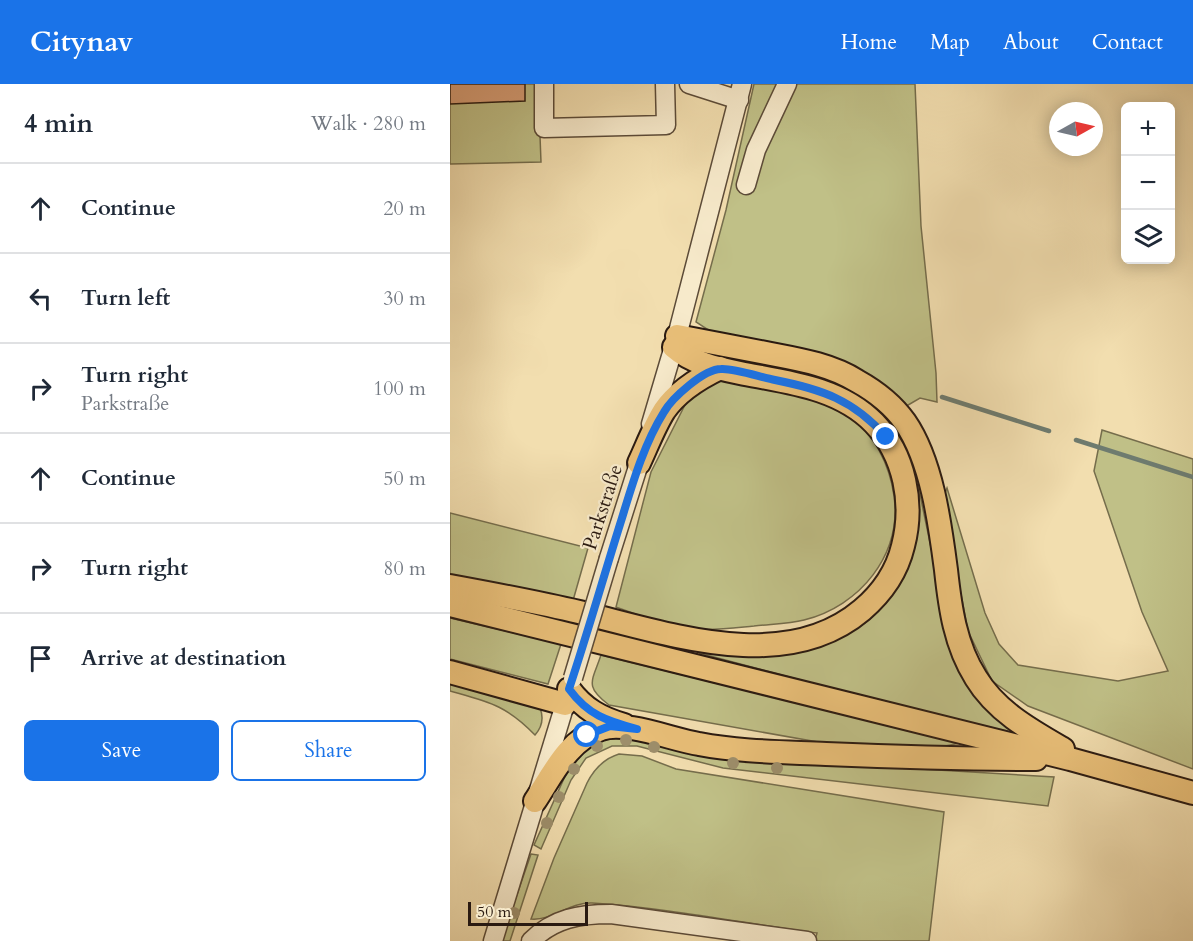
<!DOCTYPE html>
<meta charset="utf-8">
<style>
:root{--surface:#fff;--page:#f6f6f7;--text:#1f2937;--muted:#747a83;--line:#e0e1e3;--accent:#1a73e8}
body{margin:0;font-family:Cardo,serif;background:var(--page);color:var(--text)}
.controls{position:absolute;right:18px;top:18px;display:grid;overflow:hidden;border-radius:9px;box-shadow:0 3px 15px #0003}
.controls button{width:54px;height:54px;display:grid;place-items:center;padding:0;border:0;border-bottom:2px solid var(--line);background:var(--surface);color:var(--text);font:30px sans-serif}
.compass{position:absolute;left:599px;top:18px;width:54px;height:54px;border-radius:50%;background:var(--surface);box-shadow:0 3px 15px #0003;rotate:82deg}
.scale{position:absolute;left:18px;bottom:15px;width:120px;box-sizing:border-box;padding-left:6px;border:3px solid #2a1a11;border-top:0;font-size:16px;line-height:21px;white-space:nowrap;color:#2a1a11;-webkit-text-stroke:4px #f7eacb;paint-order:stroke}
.stop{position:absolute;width:18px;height:18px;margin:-14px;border:4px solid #1a73e8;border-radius:50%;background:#fff}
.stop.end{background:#1a73e8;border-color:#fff;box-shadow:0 2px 6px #0008}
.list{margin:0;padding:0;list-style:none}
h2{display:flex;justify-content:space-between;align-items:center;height:78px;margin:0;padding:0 24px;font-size:26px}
h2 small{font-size:20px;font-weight:400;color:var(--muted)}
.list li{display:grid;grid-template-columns:39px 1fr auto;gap:18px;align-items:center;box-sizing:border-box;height:90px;padding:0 24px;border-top:2px solid var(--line)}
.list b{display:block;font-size:22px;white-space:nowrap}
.list p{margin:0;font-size:20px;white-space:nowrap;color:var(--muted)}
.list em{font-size:20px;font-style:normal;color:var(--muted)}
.actions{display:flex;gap:12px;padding:18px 24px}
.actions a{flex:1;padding:14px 0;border:2px solid var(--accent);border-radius:9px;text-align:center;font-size:21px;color:var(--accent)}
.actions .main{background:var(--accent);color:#fff}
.icon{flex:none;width:33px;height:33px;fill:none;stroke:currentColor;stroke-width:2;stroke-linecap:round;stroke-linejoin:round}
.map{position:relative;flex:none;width:743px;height:857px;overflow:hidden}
header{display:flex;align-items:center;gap:36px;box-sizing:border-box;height:84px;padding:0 30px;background:var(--accent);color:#fff}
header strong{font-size:28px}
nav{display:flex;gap:33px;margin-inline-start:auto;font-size:21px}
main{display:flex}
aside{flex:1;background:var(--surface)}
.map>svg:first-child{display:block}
</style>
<header>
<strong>Citynav</strong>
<nav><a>Home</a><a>Map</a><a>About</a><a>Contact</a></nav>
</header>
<main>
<aside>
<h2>4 min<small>Walk · 280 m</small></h2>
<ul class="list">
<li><svg class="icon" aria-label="ahead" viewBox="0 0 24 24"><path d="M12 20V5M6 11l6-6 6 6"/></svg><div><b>Continue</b></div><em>20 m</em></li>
<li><svg class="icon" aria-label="left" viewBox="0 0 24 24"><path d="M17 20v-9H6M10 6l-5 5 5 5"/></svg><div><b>Turn left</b></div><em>30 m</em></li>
<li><svg class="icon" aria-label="right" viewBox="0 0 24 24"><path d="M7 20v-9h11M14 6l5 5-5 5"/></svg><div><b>Turn right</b><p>Parkstraße</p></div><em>100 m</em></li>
<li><svg class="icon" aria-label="ahead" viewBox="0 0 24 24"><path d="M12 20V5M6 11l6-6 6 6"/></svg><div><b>Continue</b></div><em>50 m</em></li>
<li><svg class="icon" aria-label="right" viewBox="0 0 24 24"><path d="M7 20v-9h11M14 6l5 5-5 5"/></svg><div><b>Turn right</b></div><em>80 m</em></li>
<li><svg class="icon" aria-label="arrive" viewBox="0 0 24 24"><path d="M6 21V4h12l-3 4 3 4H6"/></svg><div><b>Arrive at destination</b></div></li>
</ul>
<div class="actions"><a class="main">Save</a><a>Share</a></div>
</aside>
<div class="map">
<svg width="743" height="857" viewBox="0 0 743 857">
<rect width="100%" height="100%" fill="#f2deaf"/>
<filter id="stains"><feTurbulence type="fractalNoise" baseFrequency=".00333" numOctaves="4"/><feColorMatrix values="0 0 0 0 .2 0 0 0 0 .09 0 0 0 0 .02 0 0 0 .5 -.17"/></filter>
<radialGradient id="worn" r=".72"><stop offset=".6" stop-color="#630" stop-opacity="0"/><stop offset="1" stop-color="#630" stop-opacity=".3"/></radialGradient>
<g fill="#c0c087" stroke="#756d4c" stroke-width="1.5">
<polygon points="0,0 88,0 91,78 0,80"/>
<polygon points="304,0 465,0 471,142 486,289 487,318 470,314 453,324 397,282 344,263 266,251 246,238 276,126"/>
<path d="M276,294C318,302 362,307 398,331C424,348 440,382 444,412C452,471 410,522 354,536C338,540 320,540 304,542C284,544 264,547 244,545C217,542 191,532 166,523L201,388L239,313L257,300Z"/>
<polygon points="652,346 743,375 743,685 578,622 542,597 518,547 502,463 491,419 497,404 535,529 549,560 568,581 668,597 718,587 692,528 644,387"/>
<path d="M468,401L501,560L574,655L249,569C283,572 312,569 345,562C363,559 381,556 398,549C437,531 461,487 468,446C471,431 469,416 468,401Z"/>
<polygon points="0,429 138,464 122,520 0,493"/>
<polygon points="0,534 111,560 98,600 0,575"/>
<path d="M151,571L510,659L476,666L396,663L159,621C134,602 142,598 151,571Z"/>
<path d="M0,595L90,624C94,634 92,643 85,651C56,621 39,618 0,607Z"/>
<polygon points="163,650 335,677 604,693 598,722 273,684 187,662 162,662 136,674 121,696 91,765 84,761 121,679 138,660"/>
<path d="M169,670L192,672L226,685L494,728L479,857H365L367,849C293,839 217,824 142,819C120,818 102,837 81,835L104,774L137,699C144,685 153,675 169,670Z"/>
<polygon points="81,770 88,771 60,857 51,857"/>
</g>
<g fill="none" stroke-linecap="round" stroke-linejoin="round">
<g stroke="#6e7b6f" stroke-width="4.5">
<polyline points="492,313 599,347"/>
<polyline points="626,356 743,393"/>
</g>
</g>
<polygon fill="#daa079" stroke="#2a1a11" stroke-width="1.5" points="0,0 75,0 75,17 0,20"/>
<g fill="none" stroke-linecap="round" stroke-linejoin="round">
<g stroke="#5c4b38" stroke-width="21">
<g id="minor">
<polyline points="94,0 94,44 216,41 215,0"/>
<polyline points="239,0 289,16"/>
<polyline points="296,101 306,66 337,0"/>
<polyline points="201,340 227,252 292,0"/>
<polyline points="159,474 193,367"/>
<polyline points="43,857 119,607"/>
<path d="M81,857C104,834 130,830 161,830L357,857"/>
</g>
</g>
<g stroke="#2a1a11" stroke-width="26">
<g id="major">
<path d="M227,252C257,258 286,263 316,269C347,275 380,280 407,297C425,307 443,321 455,338C482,377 490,440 496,486C500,523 505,561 526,594C546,627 580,646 613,665"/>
<path d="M189,379C197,362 204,343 214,327C227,308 249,294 270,284"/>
<path d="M0,502C43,510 87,518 129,528C217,549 334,592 412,526C432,509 447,487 453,462C464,420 455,371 424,339C389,303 336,298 290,289C266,284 242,279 224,263"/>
<polyline points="0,521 620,675 743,709"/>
<polyline points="0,588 115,620"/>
<path d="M119,605C134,625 150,634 174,641"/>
<path d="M85,717C103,690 118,656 151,645C175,636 223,656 249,660C290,668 334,668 376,670C446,673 516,675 586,675"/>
</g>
</g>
<use href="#minor" stroke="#f7eacb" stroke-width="18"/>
<use href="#major" stroke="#e9bf78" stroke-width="22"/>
<g stroke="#5c4b38" stroke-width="21" stroke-linecap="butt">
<polyline id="minor-bridge" points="123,594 159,474"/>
</g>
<use href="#minor-bridge" stroke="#f7eacb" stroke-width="18"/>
</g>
<g fill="#9d8e6b">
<circle cx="176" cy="656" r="6"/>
<circle cx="147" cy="662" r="6"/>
<circle cx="204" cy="663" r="6"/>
<circle cx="283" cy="679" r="6"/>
<circle cx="327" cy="684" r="6"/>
<circle cx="124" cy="685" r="6"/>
<circle cx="109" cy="713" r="6"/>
<circle cx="97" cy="739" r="6"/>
<circle cx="64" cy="829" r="6"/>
</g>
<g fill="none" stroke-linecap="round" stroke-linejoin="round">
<path stroke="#1a73e8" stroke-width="8" d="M137,651L160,642L187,645C157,637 138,631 119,605C138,548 154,491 172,434C183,398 194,360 214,328C222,314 254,285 271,285C284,284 310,293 325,296C371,305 404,316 436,353"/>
</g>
<g text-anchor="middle" stroke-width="4.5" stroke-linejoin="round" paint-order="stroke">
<g font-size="20" fill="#2a1a11" stroke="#f7eacb">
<text transform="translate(152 423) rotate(-72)" y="7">Parkstraße</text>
</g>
</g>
<rect width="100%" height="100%" filter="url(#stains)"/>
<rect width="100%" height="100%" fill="url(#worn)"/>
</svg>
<div class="controls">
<button>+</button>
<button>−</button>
<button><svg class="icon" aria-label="layers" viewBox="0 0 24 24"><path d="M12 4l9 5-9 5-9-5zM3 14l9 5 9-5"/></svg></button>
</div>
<svg class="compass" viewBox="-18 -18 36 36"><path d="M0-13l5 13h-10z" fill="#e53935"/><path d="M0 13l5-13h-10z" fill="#747a83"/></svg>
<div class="scale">50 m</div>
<div class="stop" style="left:137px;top:651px"></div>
<div class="stop end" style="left:436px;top:353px"></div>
</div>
</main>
